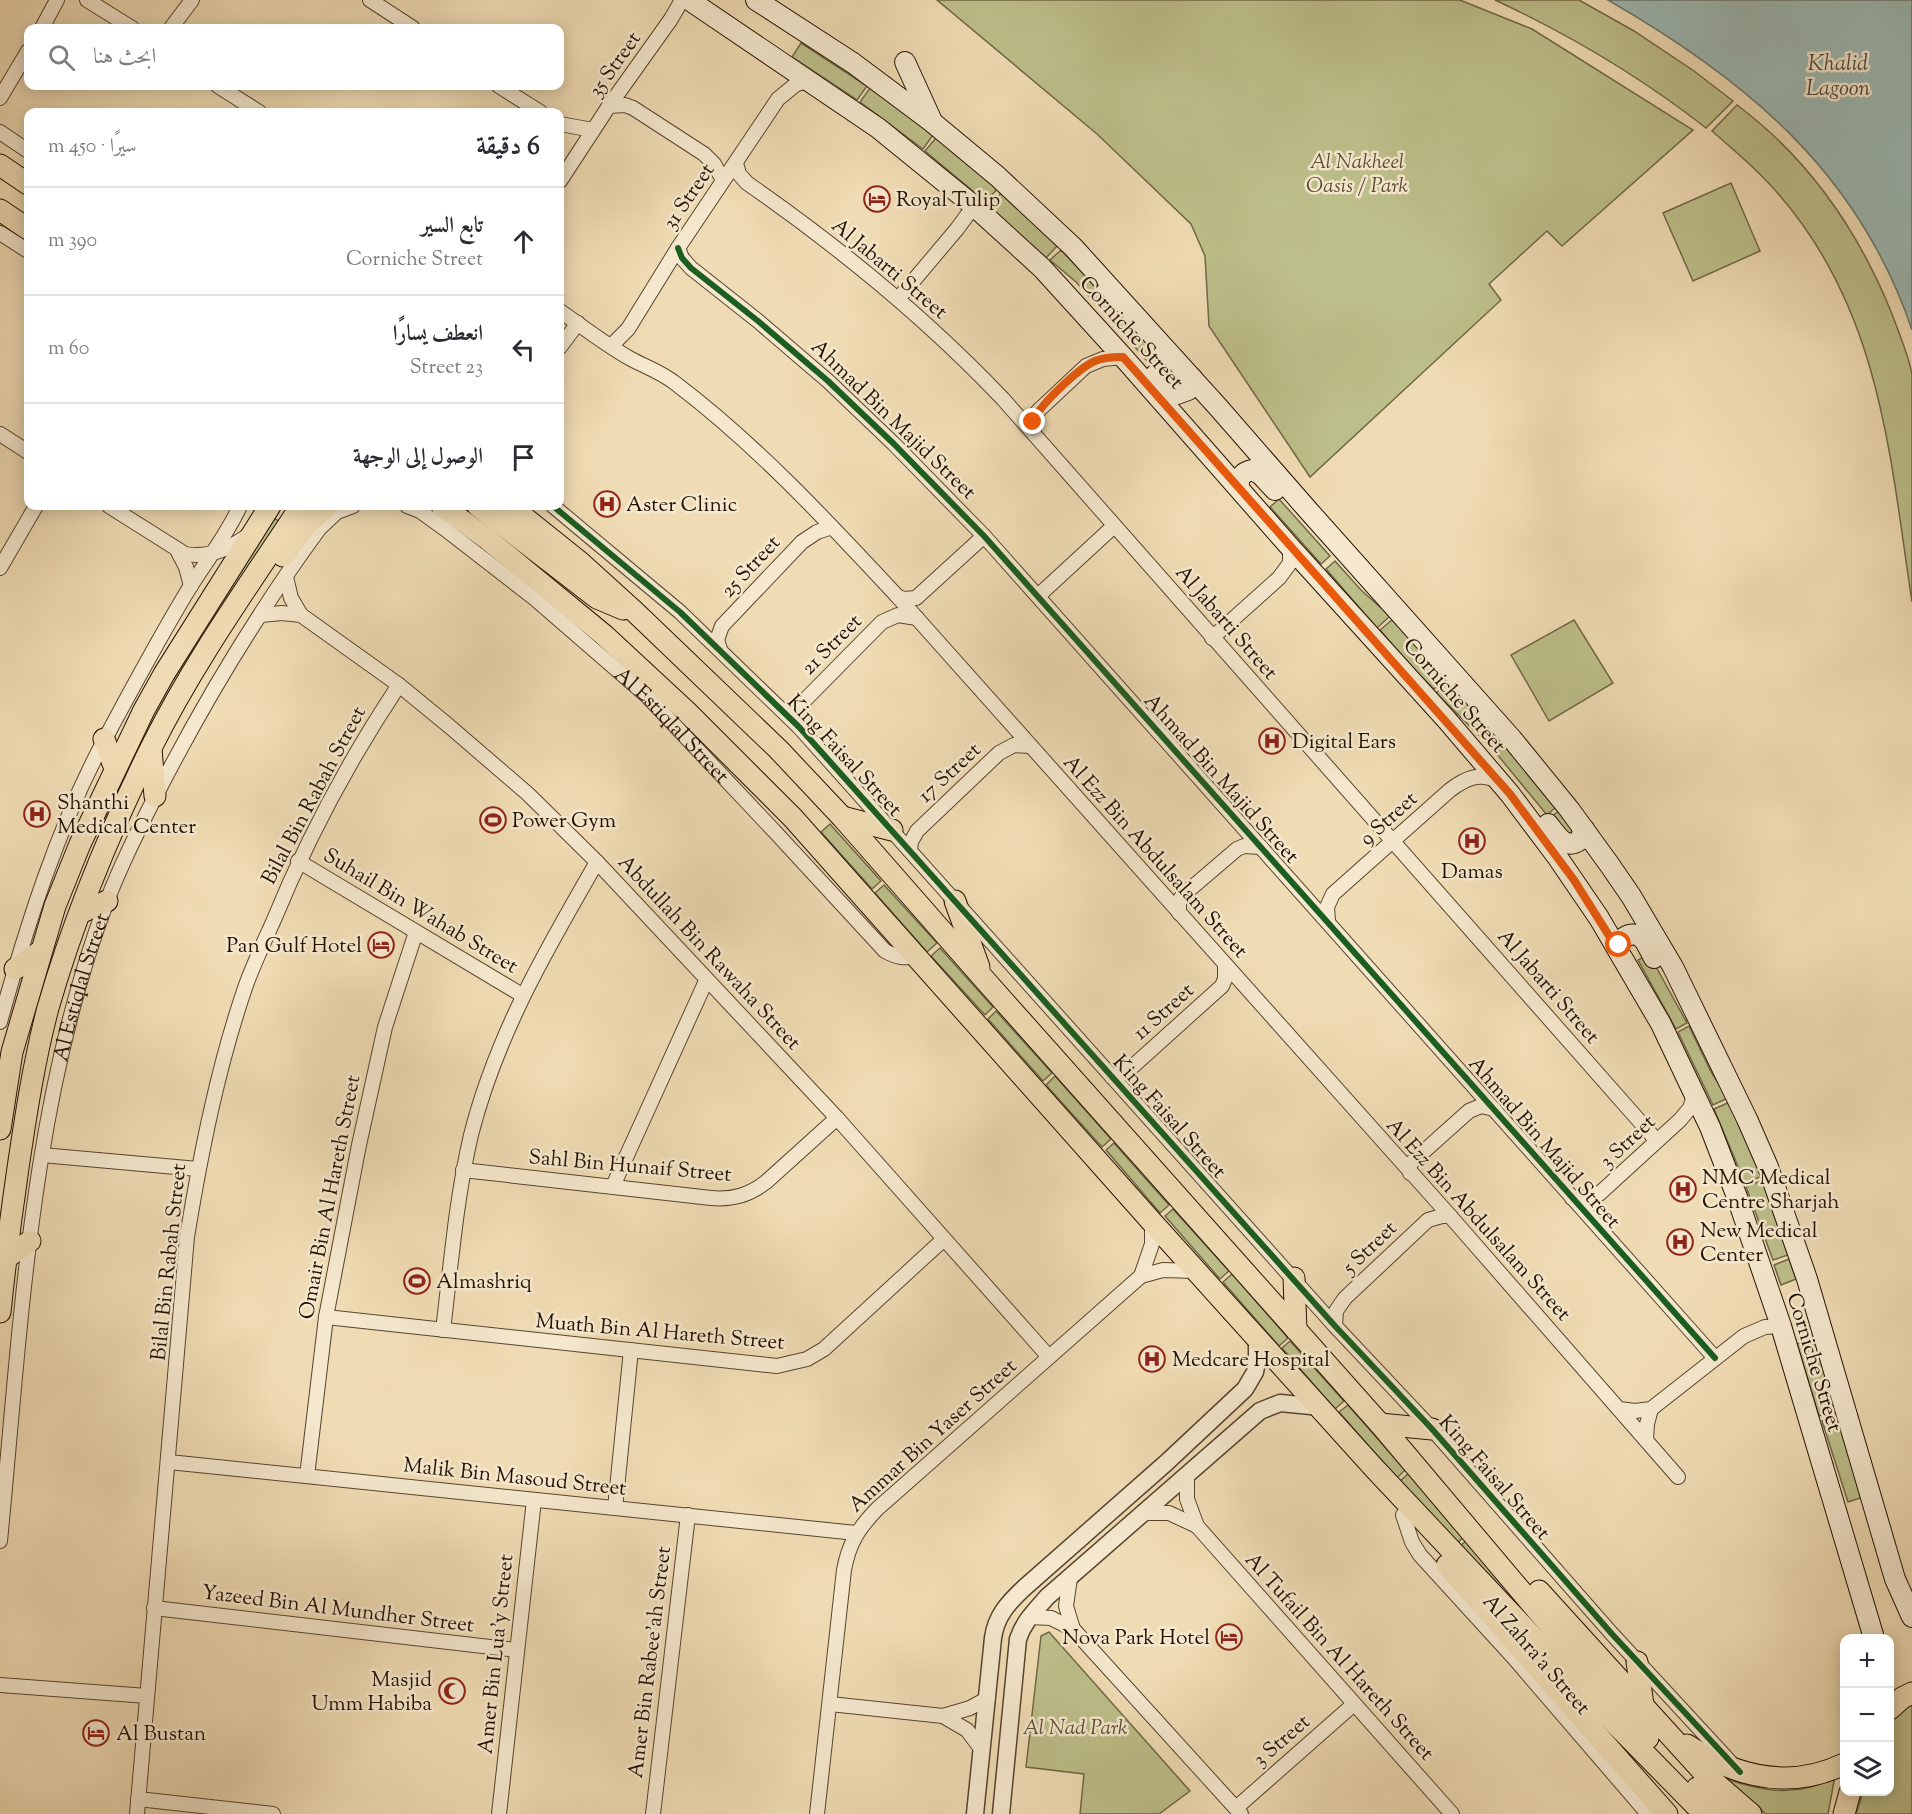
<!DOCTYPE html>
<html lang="ar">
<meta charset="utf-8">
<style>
:root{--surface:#fff;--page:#f2f2f3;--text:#2b2b33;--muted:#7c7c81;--line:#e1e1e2}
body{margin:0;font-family:"Sorts Mill Goudy",Amiri,serif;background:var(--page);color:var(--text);direction:rtl}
.controls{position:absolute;right:18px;bottom:18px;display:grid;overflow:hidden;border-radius:12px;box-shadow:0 3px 15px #0003}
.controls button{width:54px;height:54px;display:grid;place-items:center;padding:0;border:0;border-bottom:2px solid var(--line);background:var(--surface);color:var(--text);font:30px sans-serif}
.stop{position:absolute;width:18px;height:18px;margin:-14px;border:4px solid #ea580c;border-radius:50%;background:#fff}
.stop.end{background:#ea580c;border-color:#fff;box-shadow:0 2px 6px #0008}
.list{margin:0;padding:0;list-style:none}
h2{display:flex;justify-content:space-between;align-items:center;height:78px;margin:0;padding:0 24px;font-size:26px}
h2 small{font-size:20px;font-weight:400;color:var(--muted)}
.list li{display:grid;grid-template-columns:39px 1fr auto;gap:18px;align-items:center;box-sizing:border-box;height:108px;padding:0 24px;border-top:2px solid var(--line)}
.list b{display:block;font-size:22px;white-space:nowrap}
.list p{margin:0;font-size:20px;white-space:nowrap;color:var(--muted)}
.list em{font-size:20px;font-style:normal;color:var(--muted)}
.icon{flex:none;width:33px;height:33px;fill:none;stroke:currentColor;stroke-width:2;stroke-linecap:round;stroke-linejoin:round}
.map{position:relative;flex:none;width:1912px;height:1814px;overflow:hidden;direction:ltr}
.search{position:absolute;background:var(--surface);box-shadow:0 3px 15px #0003;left:24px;top:24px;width:540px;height:66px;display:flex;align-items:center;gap:15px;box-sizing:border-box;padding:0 21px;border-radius:12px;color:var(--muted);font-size:22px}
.panel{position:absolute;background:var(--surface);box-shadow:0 3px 15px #0003;left:24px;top:108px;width:540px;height:402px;border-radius:12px;direction:rtl}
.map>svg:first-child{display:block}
</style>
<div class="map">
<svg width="1912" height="1814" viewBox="0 0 1912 1814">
<rect width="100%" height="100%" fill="#f0dcb4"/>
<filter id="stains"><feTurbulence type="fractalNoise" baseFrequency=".00333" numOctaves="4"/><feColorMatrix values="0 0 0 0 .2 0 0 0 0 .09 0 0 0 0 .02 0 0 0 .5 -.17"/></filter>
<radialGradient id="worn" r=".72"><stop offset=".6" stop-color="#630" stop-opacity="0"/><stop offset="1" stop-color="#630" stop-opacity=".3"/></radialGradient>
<g fill="#bdbf8a" stroke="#706846" stroke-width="1.5">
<polygon points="937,0 1460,0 1532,29 1693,130 1562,246 1547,231 1489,284 1501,300 1310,477 1209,326 1205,256 1191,224 1097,134"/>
<path d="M1495,0H1579L1634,31L1694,71L1733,101L1706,128C1641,77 1570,35 1495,0Z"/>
<polygon points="801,43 867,86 857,100 792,57"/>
<polygon points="870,88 933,135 923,149 860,102"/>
<path d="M1737,105C1808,158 1859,232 1892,314C1899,333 1908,354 1912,374C1912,397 1912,424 1912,447C1912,499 1912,550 1912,602C1890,457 1881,314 1781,197C1760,172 1736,152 1712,131Z"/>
<polygon points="936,138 997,189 986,202 925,151"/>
<polygon points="1731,183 1760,251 1693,281 1663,213"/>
<polygon points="1001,193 1057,246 1046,258 989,206"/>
<polygon points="1061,250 1115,306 1106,314 1076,282 1050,260"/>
<polygon points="1118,310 1169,368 1160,376 1109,317"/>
<polygon points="1279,499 1330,556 1321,564 1270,507"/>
<polygon points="274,518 280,522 104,835 97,832 152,716 176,673"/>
<polygon points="1335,561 1361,590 1390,616 1377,628 1326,569"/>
<polygon points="1393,619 1447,679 1434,689 1411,667 1380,630"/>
<polygon points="1574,620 1613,683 1549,721 1511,655"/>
<polygon points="1449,681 1503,742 1493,749 1436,693"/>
<polygon points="1506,745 1556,807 1547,815 1496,753"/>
<polygon points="1559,811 1572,830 1571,836 1549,818"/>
<polygon points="830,824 881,881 872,889 821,832"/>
<polygon points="884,885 937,943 927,952 875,893"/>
<polygon points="940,948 993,1007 985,1015 931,956"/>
<polygon points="1649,954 1687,1023 1676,1029 1638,960"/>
<polygon points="996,1011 1052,1073 1043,1081 988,1019"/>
<polygon points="1689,1026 1711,1072 1728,1098 1713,1105 1678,1032"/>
<polygon points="1055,1076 1111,1139 1102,1147 1046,1085"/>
<polygon points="1730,1102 1762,1176 1745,1183 1714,1109"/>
<polygon points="1114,1143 1169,1205 1160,1213 1106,1150"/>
<polygon points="1763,1180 1788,1255 1773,1260 1746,1187"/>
<polygon points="1173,1209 1229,1271 1220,1279 1165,1216"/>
<polygon points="1789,1259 1796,1279 1781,1285 1774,1265"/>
<polygon points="1232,1274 1288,1338 1279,1346 1223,1282"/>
<polygon points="1814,1338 1837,1410 1819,1416 1797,1344"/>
<polygon points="1290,1341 1344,1401 1335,1409 1282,1348"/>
<polygon points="1348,1405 1405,1470 1397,1478 1339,1412"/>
<polygon points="1838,1416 1863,1497 1848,1502 1822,1421"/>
<polygon points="1409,1473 1464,1536 1458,1543 1400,1481"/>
<polygon points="1467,1540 1519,1603 1516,1606 1460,1546"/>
<polygon points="1049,1632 1190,1791 1159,1814 1080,1814 1084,1774 1026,1767 1041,1636"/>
<polygon points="1912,1702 1912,1814 1856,1814 1863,1792 1890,1792 1890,1723 1894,1716"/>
<path d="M1835,1776L1828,1814H1766L1721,1777C1760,1791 1799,1799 1835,1776Z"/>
</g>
<path fill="#9cbab5" stroke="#6c766d" stroke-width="1.5" d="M1608,0H1912V330C1859,173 1747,80 1608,0Z"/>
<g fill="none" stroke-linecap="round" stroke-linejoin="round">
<g stroke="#57442e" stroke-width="16">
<g id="minor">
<polyline points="87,0 132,28"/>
<polyline points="370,0 413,28"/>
<polyline points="42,28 57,0"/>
<polyline points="171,28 192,0"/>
<polyline points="218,86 259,112"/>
<polyline points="499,86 540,112"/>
<polyline points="0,98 28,51"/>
<polyline points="609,106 625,105 633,108 704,154 714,164 723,180"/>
<polyline points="560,124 593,130"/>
<polyline points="0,132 28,151"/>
<path d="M736,163L739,174L747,183C839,247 926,318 1003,399L1657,1141"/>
<polyline points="560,181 609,106 671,19 682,0"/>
<polyline points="0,233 28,251"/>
<polyline points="678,248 682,258 691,268 758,321 828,381 894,444 984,536 1715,1358"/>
<polyline points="898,299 957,229 974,206"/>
<path d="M560,311C583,327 606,345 631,359C646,367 661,372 675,383C757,445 828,522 898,597L1450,1216L1678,1477"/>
<polyline points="611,346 628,329 678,248 778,99 795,85 809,80"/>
<polyline points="560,347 578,323"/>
<polyline points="0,434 28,452"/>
<polyline points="1034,434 1033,422 1038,411 1086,366 1103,359 1123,357"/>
<path d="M109,506L185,554C207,558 229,549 247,536"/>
<path id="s1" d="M407,506L420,511L445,529L534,598L647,696L777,834L885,951C896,957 904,959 917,956"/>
<polyline points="553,506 680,612 799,727 1335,1326 1432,1429 1612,1634 1732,1764"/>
<polyline points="177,550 186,567 191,586"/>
<polyline points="0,568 36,506"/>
<polyline points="286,577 291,598 301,615 399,685 449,726 528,794 597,862 837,1118 1049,1357"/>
<polyline points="1038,596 1114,526"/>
<polyline points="898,597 904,599 916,598 984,536"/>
<polyline points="261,615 282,613 301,615"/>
<polyline points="1212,638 1279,578 1290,563 1290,547"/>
<polyline points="720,649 717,640 722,626 802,542 817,532 832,527"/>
<polyline points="799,727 797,714 803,702 882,622 898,615 917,618"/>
<polyline points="910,850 911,842 917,831 999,753 1014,745 1031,746"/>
<polyline points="298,861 522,995"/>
<polyline points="1179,913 1179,901 1182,896 1237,849 1244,846 1261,847"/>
<path d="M1328,921L1327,907L1333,894L1450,790C1466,778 1479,772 1498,781"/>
<path d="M0,1022C27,925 58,826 106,737C133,687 160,636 190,587C207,560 227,535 240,506"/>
<polyline points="1112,1077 1123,1073 1132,1067 1222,986 1225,979 1225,965"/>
<polyline points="42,1155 198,1169"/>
<path d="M463,1170L711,1198C733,1200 749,1195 766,1182L837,1118"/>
<polyline points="1410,1173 1409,1167 1412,1162 1469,1111 1481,1106 1494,1109"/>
<polyline points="613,1186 706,981"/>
<polyline points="1572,1198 1590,1197 1599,1194 1680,1120 1690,1108 1695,1093"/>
<polyline points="1141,1276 1163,1270 1196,1271"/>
<polyline points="326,1317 777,1366 807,1359 824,1349 944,1239"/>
<polyline points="1335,1326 1336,1311 1345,1298 1428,1220 1442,1216 1450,1216"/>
<path d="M443,1330C451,1265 456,1199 471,1135C496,1036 546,950 597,862"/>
<polyline points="1619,1409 1635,1411 1651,1409 1744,1336 1765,1327 1781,1326"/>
<polyline points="1646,1440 1647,1424 1651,1409"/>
<polyline points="169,1462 856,1533"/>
<polyline points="307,1476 326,1317 359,1145 385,1027 416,932"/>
<polyline points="1187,1476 1187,1499 1197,1526 1452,1814"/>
<polyline points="615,1508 631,1350"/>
<polyline points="1146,1513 1169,1513 1197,1526"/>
<polyline points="1403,1515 1412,1542 1420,1555 1514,1658 1648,1814"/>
<path id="s2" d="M0,1541C21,1327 30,1104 107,901C123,859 144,818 165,778C210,692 261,608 319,529L337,512L353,506"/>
<polyline points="1070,1578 1066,1606 1073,1629"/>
<polyline points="154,1608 517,1650"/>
<polyline points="1029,1617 1051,1618 1073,1629 1241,1814"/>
<polyline points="0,1685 147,1696"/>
<polyline points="830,1704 943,1716 970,1708 988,1698"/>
<polyline points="943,1716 967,1730 982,1750"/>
<polyline points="138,1799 273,1814"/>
<polyline points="1236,1808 1354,1704"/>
<path d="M137,1814L187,1237C201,1152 218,1066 246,985C254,963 264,942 273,922C307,839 349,760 399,685"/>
<polyline points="499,1814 534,1500"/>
<polyline points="653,1814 688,1515"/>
<path d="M817,1814L844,1570C849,1543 858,1529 877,1509L1141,1276L1152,1244V1222"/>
</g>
</g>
<g stroke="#57442e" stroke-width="19">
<g id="tertiary">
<path d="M975,1814L993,1638C996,1616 1008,1603 1024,1588L1166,1463L1245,1389L1255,1372L1257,1362V1336"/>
<path d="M1001,1814L1018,1639C1024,1621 1035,1611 1047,1597L1260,1411L1280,1403L1321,1407"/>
</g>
</g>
<g stroke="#241102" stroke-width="22">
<g id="secondary">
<polyline points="689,0 878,128 974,206 1042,268 1123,357 1290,547 1446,719 1510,794 1558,858 1599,918 1661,1024 1710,1127 1737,1197 1781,1326 1874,1638"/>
<polyline points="756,0 853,63 932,122 997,176 1073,247 1218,407 1307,509 1512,739 1569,809 1609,864 1631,896 1673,967 1747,1119 1768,1167 1807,1279 1895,1579 1912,1617"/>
<polyline points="905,62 931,119"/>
<polyline points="1155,375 1169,391 1177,394 1188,390 1192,378"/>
<path d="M1239,487C1238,477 1243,472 1252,470L1260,474L1275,490"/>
<path d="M1548,824C1557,835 1565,851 1580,840L1584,829"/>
<path d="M1618,950C1620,939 1626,933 1638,935L1645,941L1654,958"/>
</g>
</g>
<g stroke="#241102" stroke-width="23">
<g id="primary">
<polyline points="0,165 28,184"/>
<polyline points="0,210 28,229"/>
<polyline points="442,506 486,538 604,635 687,712 793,818 1152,1222 1374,1468 1595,1703 1704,1814"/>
<polyline points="478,506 597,598 623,609"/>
<polyline points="510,506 581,563 635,612 778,749 842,817 984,979 1380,1424 1537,1610 1648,1738"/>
<polyline points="283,556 307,524 327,506"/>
<polyline points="104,739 115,769"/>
<polyline points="151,749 155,796"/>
<polyline points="842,817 892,830"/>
<polyline points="955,901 979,967"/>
<polyline points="80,913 107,901"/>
<polyline points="15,969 41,951"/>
<polyline points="0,1129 12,1052 55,906 80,844 144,710 164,674 270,506"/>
<polyline points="5,1259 30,1241"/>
<polyline points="1294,1278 1296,1330"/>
<path d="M0,1312C5,1264 11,1216 18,1168C26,1114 34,1061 48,1008C73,921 111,829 151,748C193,663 249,585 301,506"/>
<polyline points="1380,1424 1432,1429"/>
<polyline points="1447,1565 1667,1814"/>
<polyline points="1539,1591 1706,1775 1751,1814"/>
<polyline points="1637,1662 1643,1705"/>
<polyline points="1890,1709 1902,1698 1912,1693"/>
<path d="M1687,1745C1736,1777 1790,1790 1844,1764"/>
<polyline points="1697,1788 1725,1814"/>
<polyline points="1844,1814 1850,1792"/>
</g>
</g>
<use href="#minor" stroke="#f5e8ce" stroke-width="14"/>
<use href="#tertiary" stroke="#f5e8ce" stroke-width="16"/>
<use href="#secondary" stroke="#f5e8ce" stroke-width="20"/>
<use href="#primary" stroke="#f0dcb4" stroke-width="21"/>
<g stroke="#f5e8ce" stroke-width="10">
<g id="cycleway">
<polyline points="678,248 682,258 691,268 758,321 828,381 894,444 984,536 1715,1358"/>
<polyline points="553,506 680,612 799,727 1335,1326 1432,1429 1612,1634 1740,1772"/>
</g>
</g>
<use href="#cycleway" stroke="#1b5e20" stroke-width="6"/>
</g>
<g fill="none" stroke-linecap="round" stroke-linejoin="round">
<path stroke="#ea580c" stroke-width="8" d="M1033,422C1038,406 1079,368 1095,361C1104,357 1114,357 1123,357L1510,794L1574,880L1618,950L1619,945"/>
</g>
<defs>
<g id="hotel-ring" transform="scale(1.35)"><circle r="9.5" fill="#f5e8ce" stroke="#8f2418" stroke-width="1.5"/><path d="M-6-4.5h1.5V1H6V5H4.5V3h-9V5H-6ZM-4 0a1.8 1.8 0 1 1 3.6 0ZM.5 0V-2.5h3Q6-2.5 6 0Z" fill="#8f2418"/></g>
<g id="hospital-ring" transform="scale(1.35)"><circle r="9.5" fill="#f5e8ce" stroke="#8f2418" stroke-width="1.5"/><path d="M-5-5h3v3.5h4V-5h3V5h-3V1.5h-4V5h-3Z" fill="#8f2418"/></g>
<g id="stadium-ring" transform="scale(1.35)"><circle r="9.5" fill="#f5e8ce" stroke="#8f2418" stroke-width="1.5"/><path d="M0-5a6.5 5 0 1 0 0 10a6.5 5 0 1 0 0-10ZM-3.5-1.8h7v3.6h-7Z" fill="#8f2418"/></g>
<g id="mosque-ring" transform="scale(1.35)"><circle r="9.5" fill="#f5e8ce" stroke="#8f2418" stroke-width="1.5"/><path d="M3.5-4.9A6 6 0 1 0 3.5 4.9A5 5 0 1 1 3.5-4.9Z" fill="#8f2418"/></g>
</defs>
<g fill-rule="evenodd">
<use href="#hotel-ring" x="877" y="199"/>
<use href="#hospital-ring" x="607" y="504"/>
<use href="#hospital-ring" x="1272" y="741"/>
<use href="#hospital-ring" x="37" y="814"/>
<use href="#stadium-ring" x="493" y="820"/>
<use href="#hospital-ring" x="1472" y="841"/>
<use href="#hotel-ring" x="381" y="945"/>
<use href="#hospital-ring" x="1683" y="1189"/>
<use href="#hospital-ring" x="1680" y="1242"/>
<use href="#stadium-ring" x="417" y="1281"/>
<use href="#hospital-ring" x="1152" y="1359"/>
<use href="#hotel-ring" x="1229" y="1637"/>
<use href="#mosque-ring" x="452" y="1691"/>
<use href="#hotel-ring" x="96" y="1733"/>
</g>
<g text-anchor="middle" stroke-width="5" stroke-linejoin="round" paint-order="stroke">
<g font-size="21" fill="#241102" stroke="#f5e8ce">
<text transform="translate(614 64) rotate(-55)" y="7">35 Street</text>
<text transform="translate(688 196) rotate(-56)" y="7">31 Street</text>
<text transform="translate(890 268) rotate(40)" y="7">Al Jabarti Street</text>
<text transform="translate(1132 332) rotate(48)" y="7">Corniche Street</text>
<text transform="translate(894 419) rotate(44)" y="7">Ahmad Bin Majid Street</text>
<text transform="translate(750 566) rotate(-47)" y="7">25 Street</text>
<text transform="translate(1227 622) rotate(49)" y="7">Al Jabarti Street</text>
<text transform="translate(831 644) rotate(-45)" y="7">21 Street</text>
<text transform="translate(1455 695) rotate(49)" y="7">Corniche Street</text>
<text dy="7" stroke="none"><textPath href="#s1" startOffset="345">Al Estiqlal Street</textPath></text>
<text transform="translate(845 755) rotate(47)" y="7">King Faisal Street</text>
<text transform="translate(949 772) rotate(-43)" y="7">17 Street</text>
<text transform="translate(1222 778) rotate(48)" y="7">Ahmad Bin Majid Street</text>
<text transform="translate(313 795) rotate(-62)" y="7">Bilal Bin Rabah Street</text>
<text transform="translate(1388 818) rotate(-42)" y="7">9 Street</text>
<text transform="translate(1156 856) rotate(48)" y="7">Al Ezz Bin Abdulsalam Street</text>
<text transform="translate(421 910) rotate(31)" y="7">Suhail Bin Wahab Street</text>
<text transform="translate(710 952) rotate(47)" y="7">Abdullah Bin Rawaha Street</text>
<text transform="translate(1549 986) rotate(49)" y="7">Al Jabarti Street</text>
<text dy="7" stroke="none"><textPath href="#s2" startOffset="561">Al Estiqlal Street</textPath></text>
<text transform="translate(1163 1011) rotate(-42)" y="7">11 Street</text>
<text transform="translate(1170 1116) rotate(48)" y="7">King Faisal Street</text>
<text transform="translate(1627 1141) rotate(-43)" y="7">3 Street</text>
<text transform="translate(1545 1142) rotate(49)" y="7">Ahmad Bin Majid Street</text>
<text transform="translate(630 1165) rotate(5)" y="7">Sahl Bin Hunaif Street</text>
<text transform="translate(329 1197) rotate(-79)" y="7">Omair Bin Al Hareth Street</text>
<text transform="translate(1479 1219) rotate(48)" y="7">Al Ezz Bin Abdulsalam Street</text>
<text transform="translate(1369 1247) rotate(-44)" y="7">5 Street</text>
<text transform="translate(168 1262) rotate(-84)" y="7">Bilal Bin Rabah Street</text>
<text transform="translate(660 1331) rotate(5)" y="7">Muath Bin Al Hareth Street</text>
<text transform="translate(1815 1362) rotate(73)" y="7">Corniche Street</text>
<text transform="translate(932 1435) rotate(-42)" y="7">Ammar Bin Yaser Street</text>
<text transform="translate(515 1476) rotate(6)" y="7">Malik Bin Masoud Street</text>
<text transform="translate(1495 1477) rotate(49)" y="7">King Faisal Street</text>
<text transform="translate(338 1608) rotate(7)" y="7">Yazeed Bin Al Mundher Street</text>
<text transform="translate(495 1654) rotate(-84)" y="7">Amer Bin Lua'y Street</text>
<text transform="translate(1537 1654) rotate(49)" y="7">Al Zahra'a Street</text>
<text transform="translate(1340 1656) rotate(48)" y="7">Al Tufail Bin Al Hareth Street</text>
<text transform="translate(649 1662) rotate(-83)" y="7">Amer Bin Rabee'ah Street</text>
<text transform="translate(1281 1740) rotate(-41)" y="7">3 Street</text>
</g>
<g font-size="21" font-style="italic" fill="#5a4e32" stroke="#f5e8ce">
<text x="1357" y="168">Al Nakheel<tspan x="1357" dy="24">Oasis / Park</tspan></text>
<text x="1075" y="1734">Al Nad Park</text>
</g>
<g font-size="21" fill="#241102" stroke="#f5e8ce" text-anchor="start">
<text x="896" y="206">Royal Tulip</text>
<text x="626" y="511">Aster Clinic</text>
<text x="1292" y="748">Digital Ears</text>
<text x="57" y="809">Shanthi<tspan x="57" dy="24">Medical Center</tspan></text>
<text x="512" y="827">Power Gym</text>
<text x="1472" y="878" text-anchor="middle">Damas</text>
<text x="362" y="952" text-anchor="end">Pan Gulf Hotel</text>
<text x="1702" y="1184">NMC Medical<tspan x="1702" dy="24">Centre Sharjah</tspan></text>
<text x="1700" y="1237">New Medical<tspan x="1700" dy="24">Center</tspan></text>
<text x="436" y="1288">Almashriq</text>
<text x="1172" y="1366">Medcare Hospital</text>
<text x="1210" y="1644" text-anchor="end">Nova Park Hotel</text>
<text x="432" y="1686" text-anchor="end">Masjid<tspan x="432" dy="24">Umm Habiba</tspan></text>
<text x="116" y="1740">Al Bustan</text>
</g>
<g font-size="22" font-style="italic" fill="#4e4c41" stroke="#f5e8ce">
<text x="1838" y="70">Khalid<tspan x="1838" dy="25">Lagoon</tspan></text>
</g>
</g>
<rect width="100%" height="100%" filter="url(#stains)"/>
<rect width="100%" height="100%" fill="url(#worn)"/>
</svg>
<div class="controls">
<button>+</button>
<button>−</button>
<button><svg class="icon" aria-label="layers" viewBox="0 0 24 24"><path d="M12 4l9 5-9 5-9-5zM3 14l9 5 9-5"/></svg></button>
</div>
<div class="stop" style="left:1619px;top:945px"></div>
<div class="stop end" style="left:1033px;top:422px"></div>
<div class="search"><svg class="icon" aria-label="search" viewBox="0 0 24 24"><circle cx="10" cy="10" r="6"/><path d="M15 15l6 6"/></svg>ابحث هنا</div>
<section class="panel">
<h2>6 دقيقة<small>سيرًا · 450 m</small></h2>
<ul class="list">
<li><svg class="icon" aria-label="ahead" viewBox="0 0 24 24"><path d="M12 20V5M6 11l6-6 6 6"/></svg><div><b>تابع السير</b><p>Corniche Street</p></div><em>390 m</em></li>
<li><svg class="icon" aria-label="left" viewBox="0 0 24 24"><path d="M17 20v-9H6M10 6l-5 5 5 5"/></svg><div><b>انعطف يسارًا</b><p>23 Street</p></div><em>60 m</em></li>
<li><svg class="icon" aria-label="arrive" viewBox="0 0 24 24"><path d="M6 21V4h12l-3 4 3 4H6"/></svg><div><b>الوصول إلى الوجهة</b></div></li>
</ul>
</section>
</div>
